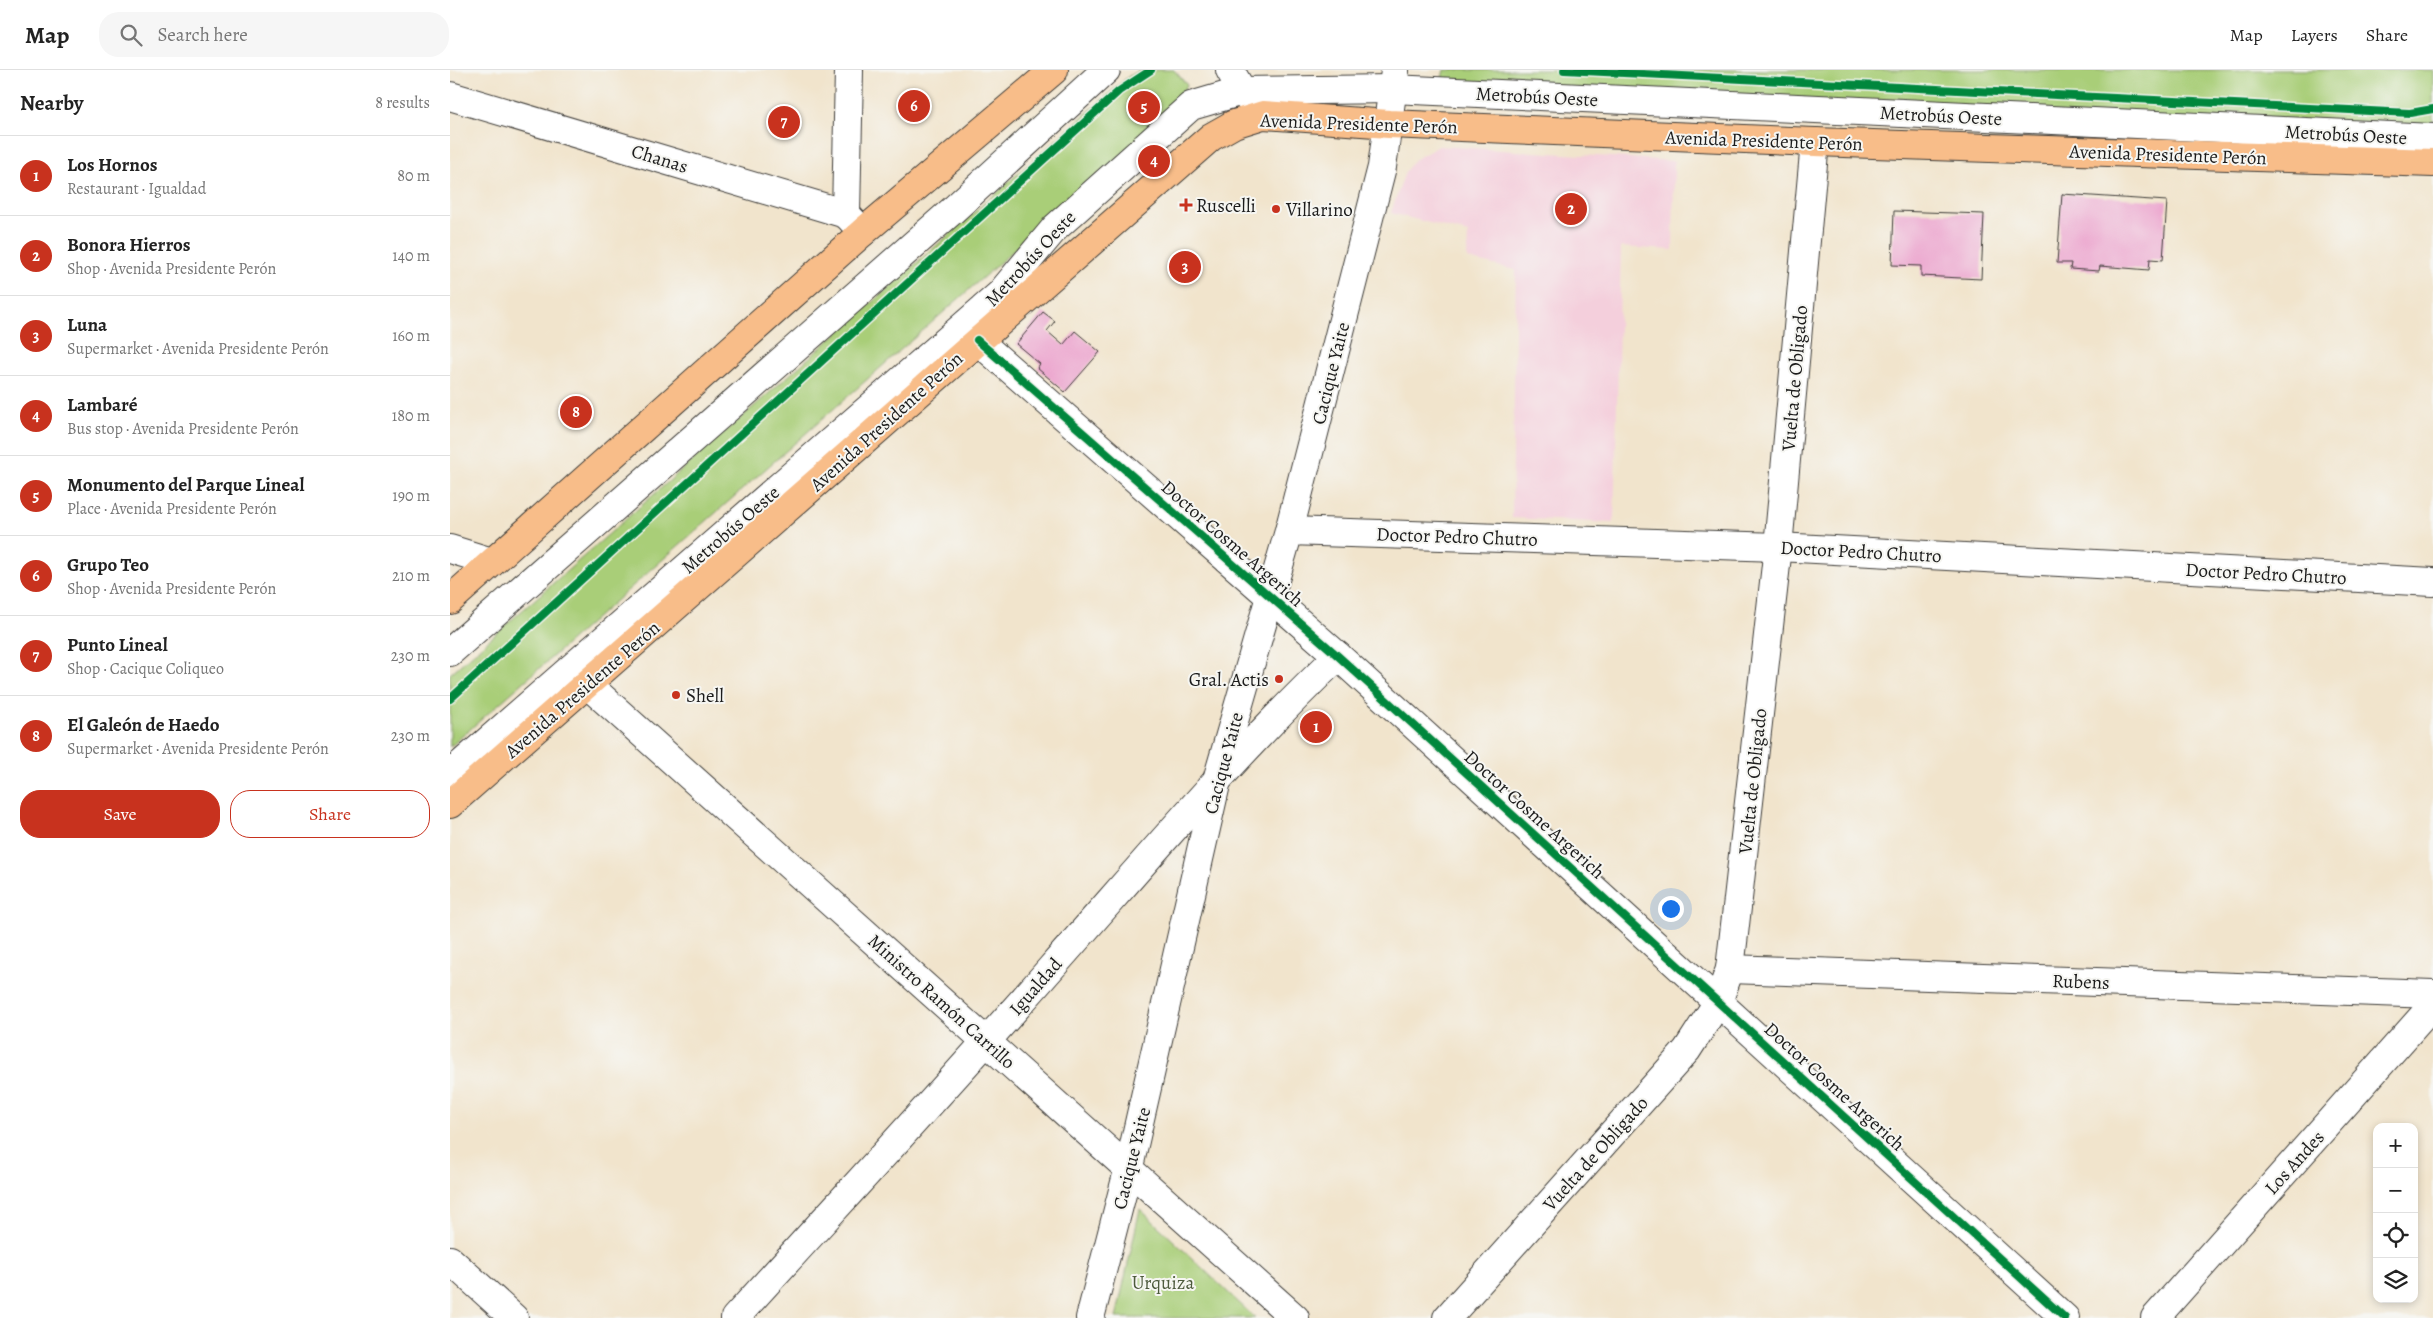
<!DOCTYPE html>
<meta charset="utf-8">
<style>
:root{--surface:#fff;--page:#f6f6f6;--text:#222;--muted:#767676;--line:#e0e0e0;--accent:#c8321e}
body{margin:0;font-family:Alegreya,serif;background:var(--page);color:var(--text)}
.controls{position:absolute;right:15px;bottom:15px;display:grid;overflow:hidden;border-radius:10px;box-shadow:0 2px 8px #0003}
.controls button{width:45px;height:45px;display:grid;place-items:center;padding:0;border:0;border-bottom:1px solid var(--line);background:var(--surface);color:var(--text);font:25px sans-serif}
.you{position:absolute;left:1220px;top:838px;width:18px;height:18px;margin:-12px;border:4px solid #fff;border-radius:50%;background:#1a73e8;box-shadow:0 0 0 8px #1a73e833}
.badge{display:grid;place-items:center;width:32px;height:32px;border-radius:50%;background:var(--accent);color:#fff;font-size:16px;font-weight:700}
.pin{position:absolute;translate:-50% -50%;border:2px solid #fff;box-shadow:0 1px 5px #0006}
.list{margin:0;padding:0;list-style:none}
h2{display:flex;justify-content:space-between;align-items:center;height:65px;margin:0;padding:0 20px;font-size:21px}
h2 small{font-size:16px;font-weight:400;color:var(--muted)}
.list li{display:grid;grid-template-columns:32px 1fr auto;gap:15px;align-items:center;box-sizing:border-box;height:80px;padding:0 20px;border-top:1px solid var(--line)}
.list b{display:block;font-size:19px;white-space:nowrap}
.list p{margin:0;font-size:16px;white-space:nowrap;color:var(--muted)}
.list em{font-size:16px;font-style:normal;color:var(--muted)}
.actions{display:flex;gap:10px;padding:15px 20px}
.actions a{flex:1;padding:11px 0;border:1px solid var(--accent);border-radius:20px;text-align:center;font-size:18px;color:var(--accent)}
.actions .main{background:var(--accent);color:#fff}
.icon{flex:none;width:28px;height:28px;fill:none;stroke:currentColor;stroke-width:2;stroke-linecap:round;stroke-linejoin:round}
.map{position:relative;flex:none;width:1983px;height:1248px;overflow:hidden}
header{display:flex;align-items:center;gap:30px;box-sizing:border-box;height:70px;padding:0 25px;background:var(--surface);border-bottom:1px solid var(--line)}
header strong{font-size:24px}
nav{display:flex;gap:28px;margin-inline-start:auto;font-size:18px}
.search{width:350px;height:45px;background:var(--page);display:flex;align-items:center;gap:12px;box-sizing:border-box;padding:0 18px;border-radius:20px;color:var(--muted);font-size:19px}
main{display:flex}
aside{flex:1;background:var(--surface)}
.map>svg:first-child{display:block}
</style>
<header>
<strong>Map</strong>
<div class="search"><svg class="icon" aria-label="search" viewBox="0 0 24 24"><circle cx="10" cy="10" r="6"/><path d="M15 15l6 6"/></svg>Search here</div>
<nav><a>Map</a><a>Layers</a><a>Share</a></nav>
</header>
<main>
<aside>
<h2>Nearby<small>8 results</small></h2>
<ul class="list">
<li><span class="badge">1</span><div><b>Los Hornos</b><p>Restaurant · Igualdad</p></div><em>80 m</em></li>
<li><span class="badge">2</span><div><b>Bonora Hierros</b><p>Shop · Avenida Presidente Perón</p></div><em>140 m</em></li>
<li><span class="badge">3</span><div><b>Luna</b><p>Supermarket · Avenida Presidente Perón</p></div><em>160 m</em></li>
<li><span class="badge">4</span><div><b>Lambaré</b><p>Bus stop · Avenida Presidente Perón</p></div><em>180 m</em></li>
<li><span class="badge">5</span><div><b>Monumento del Parque Lineal</b><p>Place · Avenida Presidente Perón</p></div><em>190 m</em></li>
<li><span class="badge">6</span><div><b>Grupo Teo</b><p>Shop · Avenida Presidente Perón</p></div><em>210 m</em></li>
<li><span class="badge">7</span><div><b>Punto Lineal</b><p>Shop · Cacique Coliqueo</p></div><em>230 m</em></li>
<li><span class="badge">8</span><div><b>El Galeón de Haedo</b><p>Supermarket · Avenida Presidente Perón</p></div><em>230 m</em></li>
</ul>
<div class="actions"><a class="main">Save</a><a>Share</a></div>
</aside>
<div class="map">
<svg width="1983" height="1248" viewBox="0 0 1983 1248">
<rect width="100%" height="100%" fill="#f6f6f2"/>
<filter id="ink" filterUnits="userSpaceOnUse"><feTurbulence type="fractalNoise" baseFrequency=".02" numOctaves="2"/><feDisplacementMap in="SourceGraphic" scale="10" xChannelSelector="R" yChannelSelector="G"/><feConvolveMatrix kernelMatrix="1 2 1 2 8 2 1 2 1" color-interpolation-filters="sRGB"/></filter>
<filter id="wash" filterUnits="userSpaceOnUse"><feTurbulence type="fractalNoise" baseFrequency=".0096" numOctaves="4" result="noise"/><feDisplacementMap in="SourceGraphic" scale="20" xChannelSelector="R" yChannelSelector="G"/><feGaussianBlur stdDeviation="1.12" result="paint"/><feColorMatrix in="noise" values="0 0 0 0 0 0 0 0 0 0 0 0 0 0 0 0 0 1.4 0 .05"/><feComposite in="paint" operator="in"/></filter>
<g filter="url(#wash)">
<rect width="100%" height="100%" fill="#f1e4cc"/>
<polygon fill="#f4cfdc" points="989,76 1224,91 1223,180 1171,177 1164,453 1062,448 1066,200 1017,189 1018,163 941,143 955,102 964,90"/>
<g fill="#a9ce78" stroke="#62754a">
<polygon points="691,0 724,0 737,15 725,34 706,55 0,677 0,604 679,6"/>
<polygon points="994,0 1983,0 1983,65 990,17"/>
<polygon points="690,1139 805,1248 666,1248"/>
</g>
<g id="blocks">
<g fill="#eca7cf">
<polygon points="1612,124 1717,131 1713,190 1700,189 1699,200 1650,196 1649,201 1620,199 1621,193 1607,193"/>
<polygon points="1444,141 1534,144 1531,209 1471,206 1471,196 1442,195"/>
<polygon points="593,242 605,251 597,261 613,275 625,261 650,282 615,322 587,298 590,294 566,274"/>
</g>
</g>
</g>
<g filter="url(#ink)">
<use href="#blocks" fill-opacity="0" stroke="#3c3a36" stroke-width="1"/>
<g fill="none" stroke-linecap="round" stroke-linejoin="round">
<g stroke="#3c3a36" stroke-width="30">
<g id="minor">
<polyline points="780,0 792,21 804,35"/>
<polyline points="0,26 396,144 413,162"/>
<polyline points="396,144 399,0"/>
<polyline points="527,270 888,586 1615,1248"/>
<polyline points="839,461 1328,477 1983,512"/>
<polyline points="0,479 42,492"/>
<polyline points="0,582 503,140 656,0"/>
<polyline points="138,615 845,1248"/>
<polyline points="0,704 550,224 605,158 741,36 792,21 942,19 1983,68"/>
<polyline points="1280,899 1983,924"/>
<polyline points="0,1190 64,1248"/>
<path d="M285,1248C391,1131 498,1016 602,897C695,792 786,683 888,586"/>
<polyline points="640,1248 679,1097 767,710 839,461 932,97 945,1"/>
<polyline points="997,1248 1237,980 1268,932 1280,899 1328,477 1365,72"/>
<polyline points="1705,1248 1983,935"/>
</g>
</g>
<g stroke="#3c3a36" stroke-width="30">
<g id="major">
<polyline points="0,530 413,162 604,0"/>
<polyline points="0,734 761,67 784,54 813,45 939,54 1365,72 1983,93"/>
</g>
</g>
<use href="#minor" stroke="#fff" stroke-width="28"/>
<use href="#major" stroke="#f8bd89" stroke-width="28"/>
<g stroke="#f6f6f2" stroke-width="11">
<g id="cycleway">
<polyline points="1114,0 1960,43 1983,39"/>
<polyline points="527,270 888,586 1615,1248"/>
<polyline points="0,629 669,21 701,0"/>
</g>
</g>
<use href="#cycleway" stroke="#00873e" stroke-width="8"/>
</g>
</g>
<g fill="#c8321e" stroke="#f6f6f2" stroke-width="2">
<path d="M733.5 127.5h5v5h5v5h-5v5h-5v-5h-5v-5h5z"/>
<circle cx="826" cy="139" r="5"/>
<circle cx="829" cy="609" r="5"/>
<circle cx="226" cy="625" r="5"/>
</g>
<g text-anchor="middle" stroke-width="4" stroke-linejoin="round" paint-order="stroke">
<g font-size="19" fill="#1c1c1c" stroke="#f6f6f2">
<text transform="translate(1087 26) rotate(3)" y="7">Metrobús Oeste</text>
<text transform="translate(1491 45) rotate(3)" y="7">Metrobús Oeste</text>
<text transform="translate(909 53) rotate(2)" y="7">Avenida Presidente Perón</text>
<text transform="translate(1896 64) rotate(3)" y="7">Metrobús Oeste</text>
<text transform="translate(1314 70) rotate(2)" y="7">Avenida Presidente Perón</text>
<text transform="translate(1718 84) rotate(2)" y="7">Avenida Presidente Perón</text>
<text transform="translate(210 88) rotate(17)" y="7">Chanas</text>
<text transform="translate(580 188) rotate(-47)" y="7">Metrobús Oeste</text>
<text transform="translate(880 303) rotate(-76)" y="7">Cacique Yaite</text>
<text transform="translate(1344 308) rotate(-85)" y="7">Vuelta de Obligado</text>
<text transform="translate(436 351) rotate(-42)" y="7">Avenida Presidente Perón</text>
<text transform="translate(280 459) rotate(-41)" y="7">Metrobús Oeste</text>
<text transform="translate(1007 466) rotate(2)" y="7">Doctor Pedro Chutro</text>
<text transform="translate(783 473) rotate(41)" y="7">Doctor Cosme Argerich</text>
<text transform="translate(1411 481) rotate(3)" y="7">Doctor Pedro Chutro</text>
<text transform="translate(1816 503) rotate(3)" y="7">Doctor Pedro Chutro</text>
<text transform="translate(132 619) rotate(-41)" y="7">Avenida Presidente Perón</text>
<text transform="translate(773 693) rotate(-75)" y="7">Cacique Yaite</text>
<text transform="translate(1302 711) rotate(-84)" y="7">Vuelta de Obligado</text>
<text transform="translate(1085 744) rotate(42)" y="7">Doctor Cosme Argerich</text>
<text transform="translate(1631 911) rotate(2)" y="7">Rubens</text>
<text transform="translate(585 916) rotate(-49)" y="7">Igualdad</text>
<text transform="translate(492 931) rotate(42)" y="7">Ministro Ramón Carrillo</text>
<text transform="translate(1385 1016) rotate(42)" y="7">Doctor Cosme Argerich</text>
<text transform="translate(1145 1083) rotate(-48)" y="7">Vuelta de Obligado</text>
<text transform="translate(681 1088) rotate(-76)" y="7">Cacique Yaite</text>
<text transform="translate(1844 1092) rotate(-48)" y="7">Los Andes</text>
</g>
<g font-size="19" fill="#1c1c1c" stroke="#f6f6f2" text-anchor="start">
<text x="746" y="142">Ruscelli</text>
<text x="836" y="146">Villarino</text>
<text x="819" y="616" text-anchor="end">Gral. Actis</text>
<text x="236" y="632">Shell</text>
</g>
<g font-size="19" fill="#4d5a3c" stroke="#f6f6f2">
<text x="713" y="1219">Urquiza</text>
</g>
</g>
</svg>
<div class="controls">
<button>+</button>
<button>−</button>
<button><svg class="icon" aria-label="locate" viewBox="0 0 24 24"><circle cx="12" cy="12" r="6"/><path d="M12 2v4M12 18v4M2 12h4M18 12h4"/></svg></button>
<button><svg class="icon" aria-label="layers" viewBox="0 0 24 24"><path d="M12 4l9 5-9 5-9-5zM3 14l9 5 9-5"/></svg></button>
</div>
<div class="you"></div>
<div class="pin badge" style="left:866px;top:657px">1</div>
<div class="pin badge" style="left:1121px;top:139px">2</div>
<div class="pin badge" style="left:735px;top:197px">3</div>
<div class="pin badge" style="left:704px;top:91px">4</div>
<div class="pin badge" style="left:694px;top:37px">5</div>
<div class="pin badge" style="left:464px;top:36px">6</div>
<div class="pin badge" style="left:334px;top:52px">7</div>
<div class="pin badge" style="left:126px;top:342px">8</div>
</div>
</main>
